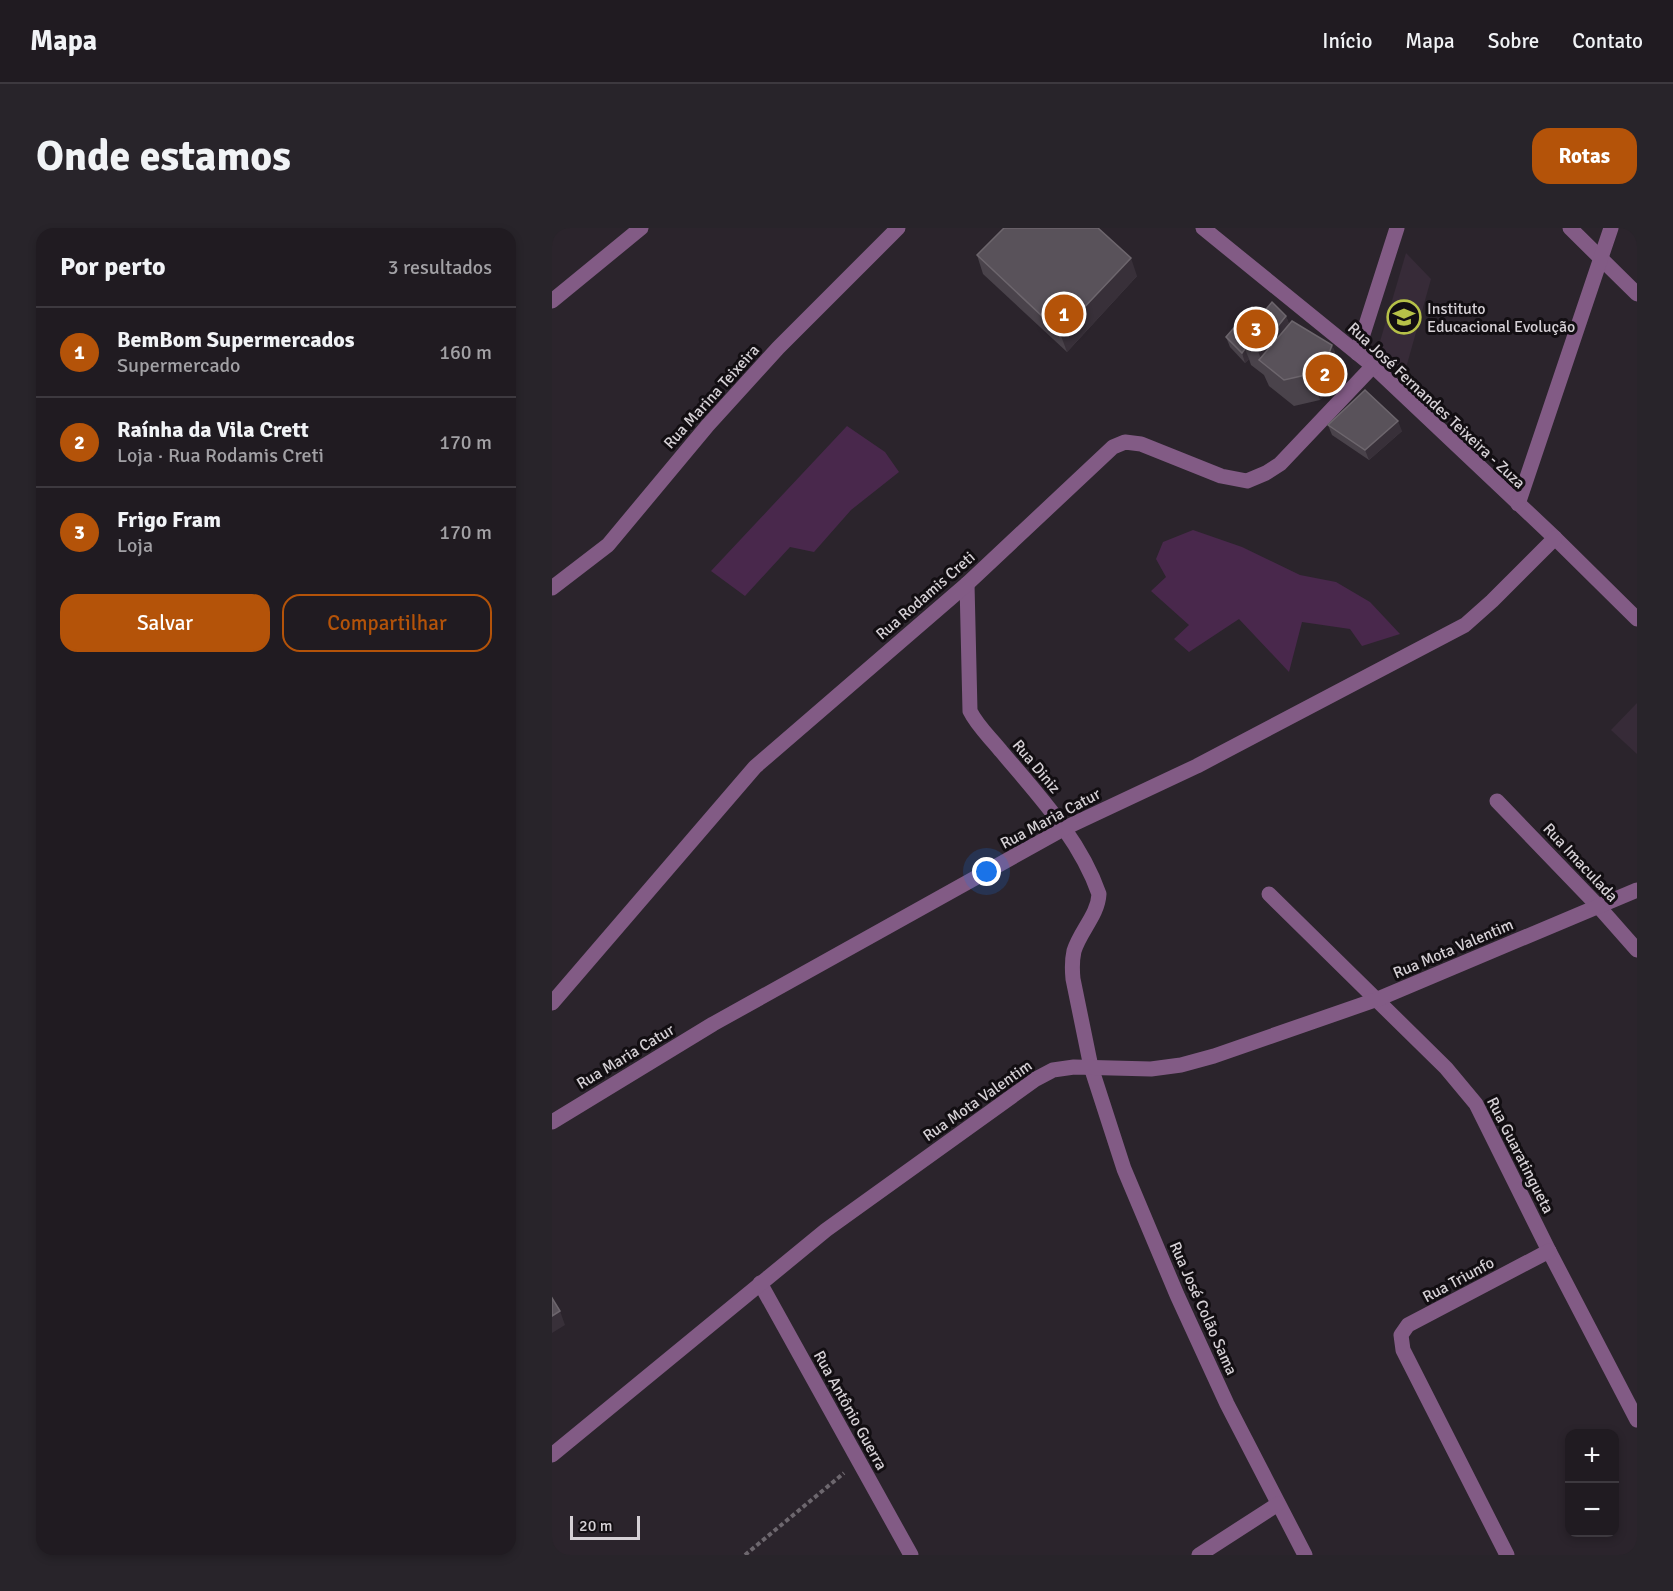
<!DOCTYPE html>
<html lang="pt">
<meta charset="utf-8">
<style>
:root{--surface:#201b21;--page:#28242a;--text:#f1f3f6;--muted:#a2a1a5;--line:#3d393f;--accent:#b45309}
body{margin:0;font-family:Signika,sans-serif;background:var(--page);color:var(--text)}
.controls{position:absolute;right:18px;bottom:18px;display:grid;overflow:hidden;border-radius:12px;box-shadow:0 3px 9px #0003}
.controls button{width:54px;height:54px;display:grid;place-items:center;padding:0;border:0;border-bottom:2px solid var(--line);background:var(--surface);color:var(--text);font:30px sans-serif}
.scale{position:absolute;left:18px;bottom:15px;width:70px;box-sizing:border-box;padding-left:6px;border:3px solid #d5d0d5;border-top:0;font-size:16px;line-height:21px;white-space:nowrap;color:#d5d0d5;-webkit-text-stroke:4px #120e12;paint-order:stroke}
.you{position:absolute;left:435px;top:644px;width:21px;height:21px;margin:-15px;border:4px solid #fff;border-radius:50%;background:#1a73e8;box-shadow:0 0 0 9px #1a73e833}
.badge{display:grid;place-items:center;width:39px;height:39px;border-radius:50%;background:var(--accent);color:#fff;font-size:20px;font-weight:700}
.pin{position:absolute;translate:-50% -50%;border:3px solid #fff;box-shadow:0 2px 6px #0006}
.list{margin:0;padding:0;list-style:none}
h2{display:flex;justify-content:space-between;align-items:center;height:78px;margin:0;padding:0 24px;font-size:26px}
h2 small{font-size:20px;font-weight:400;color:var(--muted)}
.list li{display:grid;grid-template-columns:39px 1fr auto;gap:18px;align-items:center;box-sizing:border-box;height:90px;padding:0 24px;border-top:2px solid var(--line)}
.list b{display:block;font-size:22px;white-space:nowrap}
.list p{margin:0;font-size:20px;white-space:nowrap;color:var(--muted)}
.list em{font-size:20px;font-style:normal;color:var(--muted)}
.actions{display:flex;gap:12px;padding:18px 24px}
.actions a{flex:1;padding:14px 0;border:2px solid var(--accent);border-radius:18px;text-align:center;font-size:21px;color:var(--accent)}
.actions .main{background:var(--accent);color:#fff}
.map{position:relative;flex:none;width:1085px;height:1327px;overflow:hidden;border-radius:18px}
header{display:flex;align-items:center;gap:36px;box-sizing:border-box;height:84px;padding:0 30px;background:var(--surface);border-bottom:2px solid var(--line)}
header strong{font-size:28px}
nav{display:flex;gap:33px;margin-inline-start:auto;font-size:21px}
.intro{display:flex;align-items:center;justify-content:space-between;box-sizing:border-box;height:144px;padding:0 36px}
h1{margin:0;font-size:42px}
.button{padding:15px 27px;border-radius:18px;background:var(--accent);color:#fff;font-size:21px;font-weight:700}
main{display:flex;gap:36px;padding:0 36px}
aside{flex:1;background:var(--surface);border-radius:18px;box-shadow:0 3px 9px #0003}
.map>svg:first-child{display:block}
</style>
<header>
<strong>Mapa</strong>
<nav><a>Início</a><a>Mapa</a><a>Sobre</a><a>Contato</a></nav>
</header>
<div class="intro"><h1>Onde estamos</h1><a class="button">Rotas</a></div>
<main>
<aside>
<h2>Por perto<small>3 resultados</small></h2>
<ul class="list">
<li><span class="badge">1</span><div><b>BemBom Supermercados</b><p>Supermercado</p></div><em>160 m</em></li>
<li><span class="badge">2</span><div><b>Raínha da Vila Crett</b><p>Loja · Rua Rodamis Creti</p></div><em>170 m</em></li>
<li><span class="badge">3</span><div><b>Frigo Fram</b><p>Loja</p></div><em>170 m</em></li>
</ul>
<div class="actions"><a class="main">Salvar</a><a>Compartilhar</a></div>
</aside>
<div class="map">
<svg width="1085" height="1327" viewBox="0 0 1085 1327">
<rect width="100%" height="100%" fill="#2b242c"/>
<g fill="#372b38">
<polygon points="854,25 879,51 852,147 824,127"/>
<polygon points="1085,475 1085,526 1059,502"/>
</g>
<g fill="#49284c">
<polygon points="295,198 333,224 347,244 299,282 262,324 238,319 193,368 159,343"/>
<polygon points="641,302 690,319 748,347 784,354 818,374 848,406 810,418 798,401 750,394 737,444 687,391 637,424 622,411 637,397 599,363 614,349 604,331 611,314"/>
</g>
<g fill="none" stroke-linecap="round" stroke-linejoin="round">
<polyline stroke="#6d676e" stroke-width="4" stroke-dasharray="4.5 3" stroke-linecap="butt" points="193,1327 292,1245"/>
<g stroke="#825b85" stroke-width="15">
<polyline points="651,0 821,138 1003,310 1085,391"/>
<polyline points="1018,0 1085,66"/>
<polyline points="0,73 89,0"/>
<polyline points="805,125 845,0"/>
<polyline points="966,276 1059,0"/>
<path d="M415,356L418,483C426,499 438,509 449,523C486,567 528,611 547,666C546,687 528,703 522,723C520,732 520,741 521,751L539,839L572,941L625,1067L675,1176L753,1327"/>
<polyline points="0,360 56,317 156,197 226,120 346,0"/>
<polyline points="945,573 1047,679 1085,722"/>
<polyline points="717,666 894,840 924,876 997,1023 1085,1192"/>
<polyline points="0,775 203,539 415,356 561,219 573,214 589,216 669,248 695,253 714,245 728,236 821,138"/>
<polyline points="0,894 161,796 513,600 645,538 913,397 940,373 1003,310"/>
<polyline points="208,1055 359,1327"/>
<polyline points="0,1227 274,1002 484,851 501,842 522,839 599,841 629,837 662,828 826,771 1085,662"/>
<polyline points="647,1327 726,1276"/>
<polyline points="955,1327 851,1122 849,1107 856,1097 997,1023"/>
</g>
</g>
<g fill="#4a434b">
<polygon points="425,27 585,48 515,124 431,46"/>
<polygon points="734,88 737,96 780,117 790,143 785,154 768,172 742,178 717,158 712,147 699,137 697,131 693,135 678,119 674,109"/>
<polygon points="776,197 850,203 817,232 780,207"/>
</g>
<g fill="#383039">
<polygon points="579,30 585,48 515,124 508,105"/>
<polygon points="734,88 744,114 710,134 706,123"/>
<polygon points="780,117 790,143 785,154 768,172 758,146"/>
<polygon points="693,121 697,131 693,135 690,125"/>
<polygon points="846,193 850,203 817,232 813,222"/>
<polygon points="8,1083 13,1097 0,1105 0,1088"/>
</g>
<g fill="#59525a" stroke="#6d666d" stroke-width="1.5">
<polygon points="452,0 546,0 579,30 508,105 425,27"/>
<polygon points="720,74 734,88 706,123 689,111"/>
<polygon points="700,79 709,87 689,111 693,121 690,125 674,109"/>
<polygon points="740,93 780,117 776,128 758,146 732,152 707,132"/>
<polygon points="813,162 846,193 813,222 776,197"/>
<polygon points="0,1070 8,1083 0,1088"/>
</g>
<defs>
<g id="school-ring" transform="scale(1.725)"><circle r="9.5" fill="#120e12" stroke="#b6c148" stroke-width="1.5"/><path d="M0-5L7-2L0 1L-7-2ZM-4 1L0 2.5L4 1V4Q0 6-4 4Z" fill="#b6c148"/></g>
</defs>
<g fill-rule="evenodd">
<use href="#school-ring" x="852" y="89"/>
</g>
<g text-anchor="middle" stroke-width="6" stroke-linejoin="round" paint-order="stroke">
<g font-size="16" fill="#d5d0d5" stroke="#120e12" text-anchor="start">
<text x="875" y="86">Instituto<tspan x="875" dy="18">Educacional Evolução</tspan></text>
</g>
<g font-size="16" fill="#d5d0d5" stroke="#120e12">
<text transform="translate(159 168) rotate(-48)" y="6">Rua Marina Teixeira</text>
<text transform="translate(885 177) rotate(43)" y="6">Rua José Fernandes Teixeira - Zuza</text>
<text transform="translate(373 367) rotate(-41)" y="6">Rua Rodamis Creti</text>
<text transform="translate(485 538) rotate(50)" y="6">Rua Diniz</text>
<text transform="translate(498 590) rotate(-28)" y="6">Rua Maria Catur</text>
<text transform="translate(1029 634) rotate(47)" y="6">Rua Imaculada</text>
<text transform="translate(901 720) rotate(-23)" y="6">Rua Mota Valentim</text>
<text transform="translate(73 828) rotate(-31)" y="6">Rua Maria Catur</text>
<text transform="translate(425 872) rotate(-35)" y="6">Rua Mota Valentim</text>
<text transform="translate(969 927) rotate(63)" y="6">Rua Guaratingueta</text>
<text transform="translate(906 1051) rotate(-28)" y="6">Rua Triunfo</text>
<text transform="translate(652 1080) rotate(66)" y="6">Rua José Colão Sama</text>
<text transform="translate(299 1182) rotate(61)" y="6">Rua Antônio Guerra</text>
</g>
</g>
</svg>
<div class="controls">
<button>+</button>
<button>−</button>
</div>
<div class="scale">20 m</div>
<div class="you"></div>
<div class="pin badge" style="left:512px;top:86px">1</div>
<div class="pin badge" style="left:773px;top:146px">2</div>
<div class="pin badge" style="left:704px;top:101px">3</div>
</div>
</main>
